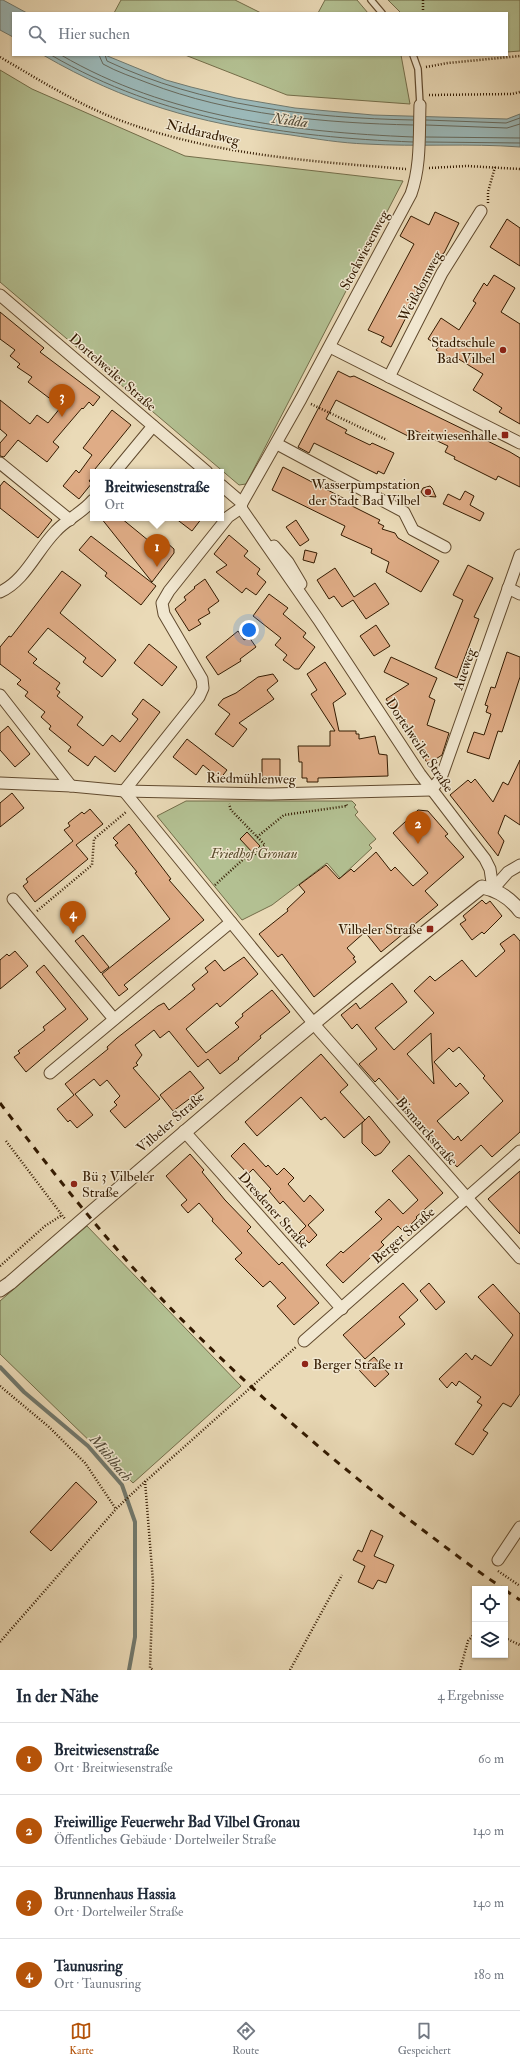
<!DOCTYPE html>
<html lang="de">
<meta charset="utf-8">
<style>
:root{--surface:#fff;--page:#f2f2f3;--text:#1f2937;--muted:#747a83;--line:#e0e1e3;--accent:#b45309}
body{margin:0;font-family:"IM FELL Double Pica",serif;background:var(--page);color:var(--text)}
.controls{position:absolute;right:12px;bottom:12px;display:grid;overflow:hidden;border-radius:0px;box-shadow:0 1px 3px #0004}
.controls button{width:36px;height:36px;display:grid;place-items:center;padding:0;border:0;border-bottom:1px solid var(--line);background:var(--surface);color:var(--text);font:20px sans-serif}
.you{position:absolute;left:249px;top:630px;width:14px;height:14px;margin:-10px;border:3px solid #fff;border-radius:50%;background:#1a73e8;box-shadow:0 0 0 6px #1a73e833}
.badge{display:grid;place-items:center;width:26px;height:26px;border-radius:50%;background:var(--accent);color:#fff;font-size:13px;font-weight:700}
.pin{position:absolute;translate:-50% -33px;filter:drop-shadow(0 1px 2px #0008)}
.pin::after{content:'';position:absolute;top:21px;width:14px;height:12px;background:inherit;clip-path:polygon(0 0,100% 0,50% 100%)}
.popup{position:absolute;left:90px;top:469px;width:134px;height:52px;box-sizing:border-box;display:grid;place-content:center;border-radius:0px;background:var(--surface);filter:drop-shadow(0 1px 3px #0005);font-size:13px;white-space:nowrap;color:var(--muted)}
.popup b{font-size:15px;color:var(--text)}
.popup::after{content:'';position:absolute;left:50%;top:100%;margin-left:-8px;border:8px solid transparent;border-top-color:var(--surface)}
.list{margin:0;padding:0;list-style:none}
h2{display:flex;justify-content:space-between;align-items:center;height:52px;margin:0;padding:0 16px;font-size:17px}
h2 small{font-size:13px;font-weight:400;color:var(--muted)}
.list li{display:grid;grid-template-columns:26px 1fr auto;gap:12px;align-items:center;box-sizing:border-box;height:72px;padding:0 16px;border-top:1px solid var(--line)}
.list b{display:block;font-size:15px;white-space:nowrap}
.list p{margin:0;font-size:13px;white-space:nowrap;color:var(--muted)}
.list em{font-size:13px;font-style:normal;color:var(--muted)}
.icon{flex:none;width:22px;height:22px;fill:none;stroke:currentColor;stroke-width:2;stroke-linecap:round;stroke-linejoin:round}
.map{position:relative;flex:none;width:520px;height:1670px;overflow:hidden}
.search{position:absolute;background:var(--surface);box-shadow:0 1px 3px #0004;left:12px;right:12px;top:12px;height:44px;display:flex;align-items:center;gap:10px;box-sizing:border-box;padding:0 14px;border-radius:0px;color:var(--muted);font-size:15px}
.sheet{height:340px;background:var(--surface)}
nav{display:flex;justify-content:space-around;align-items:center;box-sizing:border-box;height:56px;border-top:1px solid var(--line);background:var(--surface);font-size:11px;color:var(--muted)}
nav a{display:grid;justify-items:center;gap:2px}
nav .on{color:var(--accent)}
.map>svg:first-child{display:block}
</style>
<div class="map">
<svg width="520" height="1670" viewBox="0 0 520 1670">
<rect width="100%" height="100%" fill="#eadab7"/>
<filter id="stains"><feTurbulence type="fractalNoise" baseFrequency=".005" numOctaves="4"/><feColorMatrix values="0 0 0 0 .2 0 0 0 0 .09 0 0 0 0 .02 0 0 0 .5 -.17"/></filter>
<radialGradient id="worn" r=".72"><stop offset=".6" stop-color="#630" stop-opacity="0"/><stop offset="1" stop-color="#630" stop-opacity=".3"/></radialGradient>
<g fill="#b3c092" stroke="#736d49">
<polygon points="121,0 235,0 261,13 114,13"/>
<polygon points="325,0 357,0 368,13 318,13"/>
<polygon points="388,0 520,0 520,51 507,52 507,13 401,13"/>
<polygon points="185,55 401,55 410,104 287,95"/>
<polygon points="0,70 32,89 185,156 403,181 246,484 239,485 0,282"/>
<polygon points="186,801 352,801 356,805 354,807 358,812 355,815 376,839 369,845 372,848 340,878 327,863 272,905 242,920 157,816"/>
<polygon points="87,1226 241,1386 133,1483 0,1354 0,1301"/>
</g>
<g fill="#9bb8b8" stroke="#71796e">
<polygon points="0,0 3,0 27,13 13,13 13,37 0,30"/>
<path d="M43,55H105L166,80L191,87L236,98L295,108L373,115L507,119L520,114V147C469,143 417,147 366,144C341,143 316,139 291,135C197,123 126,103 43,55Z"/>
</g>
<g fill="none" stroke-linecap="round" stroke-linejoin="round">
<g stroke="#67695c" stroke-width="1">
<path d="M51,55C162,120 286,137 413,142"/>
<path d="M61,55C167,117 292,132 413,137"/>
<path d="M99,55L103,64C117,72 133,77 148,83C231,115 324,123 413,125"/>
<path d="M105,55L107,61C202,106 310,118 413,120"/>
<polyline points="426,120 506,123 520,118"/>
<polyline points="426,125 507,128 520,124"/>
<polyline points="426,137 520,138"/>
<polyline points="426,142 520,143"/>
</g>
<polyline stroke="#71796e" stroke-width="4" points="0,1367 24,1392 88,1446 122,1485 135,1522 135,1637 129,1670"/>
</g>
<g fill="#dfac86" stroke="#331a00" fill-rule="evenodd">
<polygon points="435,212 459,223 444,253 439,256 430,274 426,278 391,347 381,342 384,337 368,330 414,244 400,236 411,216 429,225"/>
<polygon points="507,219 520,228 520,266 490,247"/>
<polygon points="494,275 515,288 501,312 520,324 520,424 499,412 502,408 473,390 483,374 457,358 454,362 436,350 439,346 428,339 441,318 459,330 476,303 473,301 484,283 487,286"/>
<polygon points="0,312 44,348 40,352 100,397 93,406 89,402 83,409 82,408 53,442 59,447 47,462 18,440 4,457 0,456 0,443 7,435 0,429 0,400 30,424 37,415 48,423 61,407 28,382 32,377 17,367 20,364 10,356 15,350 0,339"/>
<polygon points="338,371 350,377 354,376 510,452 520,458 520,487 498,476 496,480 454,459 455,457 445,452 448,446 414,430 410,437 336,400 326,419 347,430 345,433 370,445 372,443 394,453 384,474 378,471 377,474 314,443 309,453 298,447"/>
<polygon points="112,410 131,425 95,469 96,472 93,472 93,476 89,481 92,483 79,499 63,486 76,470 79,473 92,455 83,448"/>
<polygon points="283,467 345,499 344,502 380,520 378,523 384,526 382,529 395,533 398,538 439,561 421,592 386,572 389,562 371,553 372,549 341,535 345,526 272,490"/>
<polygon points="4,481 52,520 38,538 0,508 0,486"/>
<polygon points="430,486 432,488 436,497 424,496 421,492 423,488"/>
<polygon points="465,491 474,496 470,505 484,513 480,521 443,504 448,494 460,500"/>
<polygon points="101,518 121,518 160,550 166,542 174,549 174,553 152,582"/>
<polygon points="175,518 202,518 192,531"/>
<polygon points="296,520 309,540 300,546 286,527"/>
<polygon points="229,535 248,551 244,556 260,569 257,574 266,582 256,595 246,588 242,593 216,572 227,565 214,554"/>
<polygon points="91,536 156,586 141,605 105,576 107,573 79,550"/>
<polygon points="305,550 317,553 314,563 303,560"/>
<polygon points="468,565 493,578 474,617 479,619 457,678 435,668 463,600 453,595"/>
<polygon points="335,568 354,597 375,583 389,604 366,619 353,600 342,607 334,596 329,599 317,580"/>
<polygon points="62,571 81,585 60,613 116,660 102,677 83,662 86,658 48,628 28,652 37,659 33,663 60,683 56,689 60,692 57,696 83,717 77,725 103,746 112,735 120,742 138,719 132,714 143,699 160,712 115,772 95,756 88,766 68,751 71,747 49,729 51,726 41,717 45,712 25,696 28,692 17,684 21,680 0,664 0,647 9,636 11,637"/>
<polygon points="205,579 219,601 208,609 210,613 198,620 201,624 189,631 175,609 186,600 184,597 195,588 194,587"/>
<polygon points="269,594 288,608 283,614 306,633 303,637 315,647 299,669 295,669 283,660 287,655 275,645 281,638 253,616"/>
<polygon points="376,625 390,646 374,656 360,636"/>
<polygon points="238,631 244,640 249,637 256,647 240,659 241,661 218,675 206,657"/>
<polygon points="149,644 177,667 162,686 134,663"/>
<polygon points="507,652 520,657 520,677 502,732 498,731 489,759 467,752 474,732 484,735 491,714 486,712 488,706 485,705 491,687 495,688"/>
<polygon points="391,657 437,678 429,697 435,700 427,725 449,733 442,755 428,764 386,699 409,684 384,672"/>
<polygon points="325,662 346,694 333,703 339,731 356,731 356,734 359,734 359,739 375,736 379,754 387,755 388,776 318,778 318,782 307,782 307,778 302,778 302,762 299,762 298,746 330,746 330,731 335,731 311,694 317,690 307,674"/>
<polygon points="273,674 278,681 267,690 274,699 239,723 247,729 233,747 215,734 230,714 218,705 223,699 236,693 258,677"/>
<polygon points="8,726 30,754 15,767 0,750 0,733"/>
<polygon points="187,739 227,770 220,779 203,765 196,775 173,757"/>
<polygon points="262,759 280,759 280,779 262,778"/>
<polygon points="520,760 520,825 505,815 498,833 504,841 498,856 450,795 468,780 471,783 475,779 493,802 503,782 508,785"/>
<polygon points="12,793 24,808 0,827 0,803"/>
<polygon points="90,809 103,824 76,845 88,859 35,902 23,886 28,882 26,879 73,841 64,830 70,826 68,823 82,812 84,814"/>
<polygon points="418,810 428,811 448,834 445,836 464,857 425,891 438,905 381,952 365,932 347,948 355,957 353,958 356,962 314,997 282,954 278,957 259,934 288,911 287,909 305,892 299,885 326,865 339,879 351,869 354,872 376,852 391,871 395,867 413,886 428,873 393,833"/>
<polygon points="129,824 171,879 169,880 204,920 124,985 128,989 119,996 102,974 170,919 135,873 137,872 115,845 118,843 113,838"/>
<polygon points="247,832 260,846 253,853 240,839"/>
<polygon points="482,900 486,904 490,901 502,916 484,934 482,932 472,940 460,924 466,920 463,916"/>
<path d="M514,934L520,941V1132L492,1157L481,1145L457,1167L379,1078L375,1082L359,1064L377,1049L357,1024L352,1029L341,1015L356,1003L360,1009L392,983L407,1002L375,1028L394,1050L434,1013L414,991L430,976L435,981L462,960L476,977L505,951L500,944ZM431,1033L432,1061L434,1084L407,1054ZM459,1047L485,1076L483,1078L503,1101L461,1141L458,1136L454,1140L437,1121L469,1093L460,1083L456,1087L434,1062L449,1048L453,1052Z"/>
<polygon points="83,935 109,967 101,973 75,941"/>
<polygon points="15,951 28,966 0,989 0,960 7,954 9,956"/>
<polygon points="244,957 258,974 220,1007 217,1003 186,1029 206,1053 239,1027 235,1023 243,1016 242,1014 272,990 290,1012 260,1036 261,1038 238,1058 239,1059 220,1074 208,1059 198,1067 169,1031 160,1038 154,1030 135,1045 142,1055 136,1063 138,1065 133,1068 160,1099 125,1128 110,1111 117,1105 114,1102 120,1096 107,1080 100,1086 94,1079 75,1094 93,1115 77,1128 70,1120 68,1122 57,1109 74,1095 65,1084 108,1049 107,1047 117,1038 158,1006 164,1003 169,1010 195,989 192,985 208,972 205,968 215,960 224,971"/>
<polygon points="44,965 88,1019 26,1072 14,1057 20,1053 18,1051 45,1030 43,1027 66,1009 36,972"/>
<polygon points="321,1054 348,1085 340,1092 365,1120 344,1138 325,1117 321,1120 301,1097 257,1136 245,1122"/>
<polygon points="190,1071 204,1088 173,1111 160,1095"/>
<polygon points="369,1116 390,1142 381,1153 375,1156 362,1143 362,1123"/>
<polygon points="244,1143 266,1167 268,1165 277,1175 284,1168 294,1178 288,1184 304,1202 310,1195 324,1210 308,1225 317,1235 309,1243 299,1233 306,1226 283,1201 280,1204 269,1191 271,1189 253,1169 248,1174 231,1156"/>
<polygon points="190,1154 204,1170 202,1172 225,1200 251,1227 247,1231 279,1265 282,1262 319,1303 294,1325 277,1306 286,1298 270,1281 263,1287 235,1259 242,1253 212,1221 213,1219 199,1203 188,1213 181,1205 187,1200 166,1176"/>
<polygon points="409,1155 443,1193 416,1217 417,1218 404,1232 398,1226 381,1242 384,1245 343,1283 326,1265 341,1251 343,1253 382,1219 375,1212 389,1199 403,1214 418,1200 392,1171"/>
<polygon points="520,1171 520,1234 488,1199"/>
<polygon points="403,1283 418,1300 399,1317 405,1324 365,1359 343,1335"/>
<polygon points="429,1283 445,1302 436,1310 420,1291"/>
<polygon points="493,1284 520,1314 520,1394 511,1407 503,1403 483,1430 488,1433 473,1455 455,1444 482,1405 477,1402 481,1397 459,1381 456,1386 452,1382 447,1388 439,1379 466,1353 472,1360 475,1355 491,1366 513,1335 478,1297"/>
<polygon points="374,1357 389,1374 375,1387 359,1370"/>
<polygon points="76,1482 97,1502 51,1551 30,1532"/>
<polygon points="371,1530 383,1536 374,1556 394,1565 386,1583 378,1580 373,1589 358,1582 365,1566 353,1560 358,1550 362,1552"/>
</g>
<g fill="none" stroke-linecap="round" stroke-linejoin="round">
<g stroke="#614a2e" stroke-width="8">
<g id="service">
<polyline points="371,0 382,13"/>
<polyline points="413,55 418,69 420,105"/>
</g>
</g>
<g stroke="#614a2e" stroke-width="13">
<g id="minor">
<polyline points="0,295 207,472"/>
<polyline points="330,347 520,443"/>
<polyline points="389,377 442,273 481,211"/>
<polyline points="277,444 404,512 413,530 445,547"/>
<polyline points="0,463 70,520"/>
<polyline points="115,472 153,426"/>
<polyline points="221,485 242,503"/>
<polyline points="241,508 228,517 169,591 162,603 164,614 202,679 203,688 199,697 124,791 319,1030 520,1258"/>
<polyline points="241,508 318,619 420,774 485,859 490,869 493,889"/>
<path d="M241,508L242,503L301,399L411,194C421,166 419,135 420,105"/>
<polyline points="274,546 288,562 301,584"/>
<polyline points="508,588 520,594"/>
<path d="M0,592C25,581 37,550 56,531C67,519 82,513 93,500"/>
<polyline points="0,695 71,786"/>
<polyline points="0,783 71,786 124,791 271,794 431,790 441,778 520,555"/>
<polyline points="493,889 508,872 520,865"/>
<polyline points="13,899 114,1019"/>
<polyline points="50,1073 231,922"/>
<polyline points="184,1131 342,1309"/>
<polyline points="304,1341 520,1151"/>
<polyline points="498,1560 520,1527"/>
</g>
</g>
<g stroke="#614a2e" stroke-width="15">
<path id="tertiary" d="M0,1290L10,1283C165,1148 321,1014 482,887C498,890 510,898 520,911"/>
</g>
<g stroke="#331a00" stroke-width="2.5" stroke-dasharray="1 2" stroke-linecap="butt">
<polyline points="423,0 423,13"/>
<path d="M0,57C36,78 71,100 109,116C204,154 306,161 406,169"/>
<polyline points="426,67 448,63 520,56"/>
<polyline points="429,95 512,94 520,92"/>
<polyline points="429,168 467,166 520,169"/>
<polyline points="488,203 488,192 495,167"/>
<polyline points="311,404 387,440"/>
<polyline points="257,837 284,815 347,806 346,803"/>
<polyline points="215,885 250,853 253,856 265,845 231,810 229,804"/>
<polyline points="37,911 92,865 94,839 126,812"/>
<polyline points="6,1141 65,1219"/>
<polyline points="0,1266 45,1226 62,1215"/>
<polyline points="0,1386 49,1427 85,1463 116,1509"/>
<polyline points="145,1481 153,1582 150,1668 153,1670"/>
<polyline points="498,1571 520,1586"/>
<polyline points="505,1638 520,1645"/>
<polyline points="0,1642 116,1509 138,1488 296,1347"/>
<polyline points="290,1670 342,1575"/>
<polyline points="460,1670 468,1641 475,1633"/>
</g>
<use href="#service" stroke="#f1e7d0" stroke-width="5.5"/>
<use href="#minor" stroke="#f1e7d0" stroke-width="11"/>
<use href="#tertiary" stroke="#f1e7d0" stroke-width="13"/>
<g stroke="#331a00" stroke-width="3" stroke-dasharray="7 7" stroke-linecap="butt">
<path d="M0,1103C50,1169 101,1234 157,1294C234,1375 319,1450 407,1518C439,1542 471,1567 504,1589"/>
<polyline points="505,1590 520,1600"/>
</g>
</g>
<g fill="#8f2418" stroke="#f1e7d0" stroke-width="1.5">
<circle cx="503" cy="350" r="4"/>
<rect x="501" y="431" width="8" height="8" rx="2"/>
<circle cx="428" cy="492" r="4"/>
<rect x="426" y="925" width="8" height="8" rx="2"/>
<circle cx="74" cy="1184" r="4"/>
<circle cx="305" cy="1364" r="4"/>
</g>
<g text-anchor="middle" stroke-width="3" stroke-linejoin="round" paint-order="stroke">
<g font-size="14" fill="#331a00" stroke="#f1e7d0">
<text transform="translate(203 132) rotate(13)" y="5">Niddaradweg</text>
<text transform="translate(364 250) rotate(-62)" y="5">Stockwiesenweg</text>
<text transform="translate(420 286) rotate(-62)" y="5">Weißdornweg</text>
<text transform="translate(113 372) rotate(41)" y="5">Dortelweiler Straße</text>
<text transform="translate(464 669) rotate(-71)" y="5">Aueweg</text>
<text transform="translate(420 745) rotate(56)" y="5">Dortelweiler Straße</text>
<text transform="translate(251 778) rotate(1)" y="5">Riedmühlenweg</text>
<text transform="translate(170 1122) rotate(-41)" y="5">Vilbeler Straße</text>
<text transform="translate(427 1131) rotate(49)" y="5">Bismarckstraße</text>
<text transform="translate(274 1210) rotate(48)" y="5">Dresdener Straße</text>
<text transform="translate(403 1235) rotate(-41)" y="5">Berger Straße</text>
</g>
<g font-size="14" fill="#331a00" stroke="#f1e7d0" text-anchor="end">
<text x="495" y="347">Stadtschule<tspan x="495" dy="16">Bad Vilbel</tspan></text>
<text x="497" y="440">Breitwiesenhalle</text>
<text x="420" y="489">Wasserpumpstation<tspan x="420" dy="16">der Stadt Bad Vilbel</tspan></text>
<text x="422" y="934">Vilbeler Straße</text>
<text x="82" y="1181" text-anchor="start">Bü 3 Vilbeler<tspan x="82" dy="16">Straße</tspan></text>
<text x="313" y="1369" text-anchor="start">Berger Straße 11</text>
</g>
<g font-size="14" font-style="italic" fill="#594c2c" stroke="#f1e7d0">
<text x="254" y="858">Friedhof Gronau</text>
</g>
<g font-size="15" font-style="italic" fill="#524937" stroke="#f1e7d0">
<text transform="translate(290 120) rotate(8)" y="5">Nidda</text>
<text transform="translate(111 1458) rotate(50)" y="5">Mühlbach</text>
</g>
</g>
<rect width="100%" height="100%" filter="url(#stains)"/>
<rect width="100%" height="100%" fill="url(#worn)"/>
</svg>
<div class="controls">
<button><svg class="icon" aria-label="locate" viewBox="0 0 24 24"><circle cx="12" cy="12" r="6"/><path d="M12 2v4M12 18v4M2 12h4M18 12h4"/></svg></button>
<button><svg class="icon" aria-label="layers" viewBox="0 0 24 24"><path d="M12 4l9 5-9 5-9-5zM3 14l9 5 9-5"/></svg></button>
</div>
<div class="you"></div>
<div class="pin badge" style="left:157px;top:567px">1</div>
<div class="popup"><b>Breitwiesenstraße</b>Ort</div>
<div class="pin badge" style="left:418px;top:844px">2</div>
<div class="pin badge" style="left:62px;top:417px">3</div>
<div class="pin badge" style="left:73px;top:934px">4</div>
<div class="search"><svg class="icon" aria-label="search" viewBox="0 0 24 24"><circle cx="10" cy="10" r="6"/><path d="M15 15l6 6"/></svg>Hier suchen</div>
</div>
<section class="sheet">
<h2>In der Nähe<small>4 Ergebnisse</small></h2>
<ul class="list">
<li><span class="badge">1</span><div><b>Breitwiesenstraße</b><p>Ort · Breitwiesenstraße</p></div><em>60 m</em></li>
<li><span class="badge">2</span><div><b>Freiwillige Feuerwehr Bad Vilbel Gronau</b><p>Öffentliches Gebäude · Dortelweiler Straße</p></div><em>140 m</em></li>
<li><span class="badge">3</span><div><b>Brunnenhaus Hassia</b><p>Ort · Dortelweiler Straße</p></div><em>140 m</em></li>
<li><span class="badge">4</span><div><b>Taunusring</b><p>Ort · Taunusring</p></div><em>180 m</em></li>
</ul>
</section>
<nav>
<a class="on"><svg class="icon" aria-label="map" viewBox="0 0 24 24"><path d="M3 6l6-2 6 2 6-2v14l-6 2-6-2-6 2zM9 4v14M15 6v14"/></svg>Karte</a>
<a><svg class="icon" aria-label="directions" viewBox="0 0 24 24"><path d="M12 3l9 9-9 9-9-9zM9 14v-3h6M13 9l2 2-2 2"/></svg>Route</a>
<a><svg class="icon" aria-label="saved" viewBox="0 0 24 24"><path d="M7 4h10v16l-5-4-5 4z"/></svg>Gespeichert</a>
</nav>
